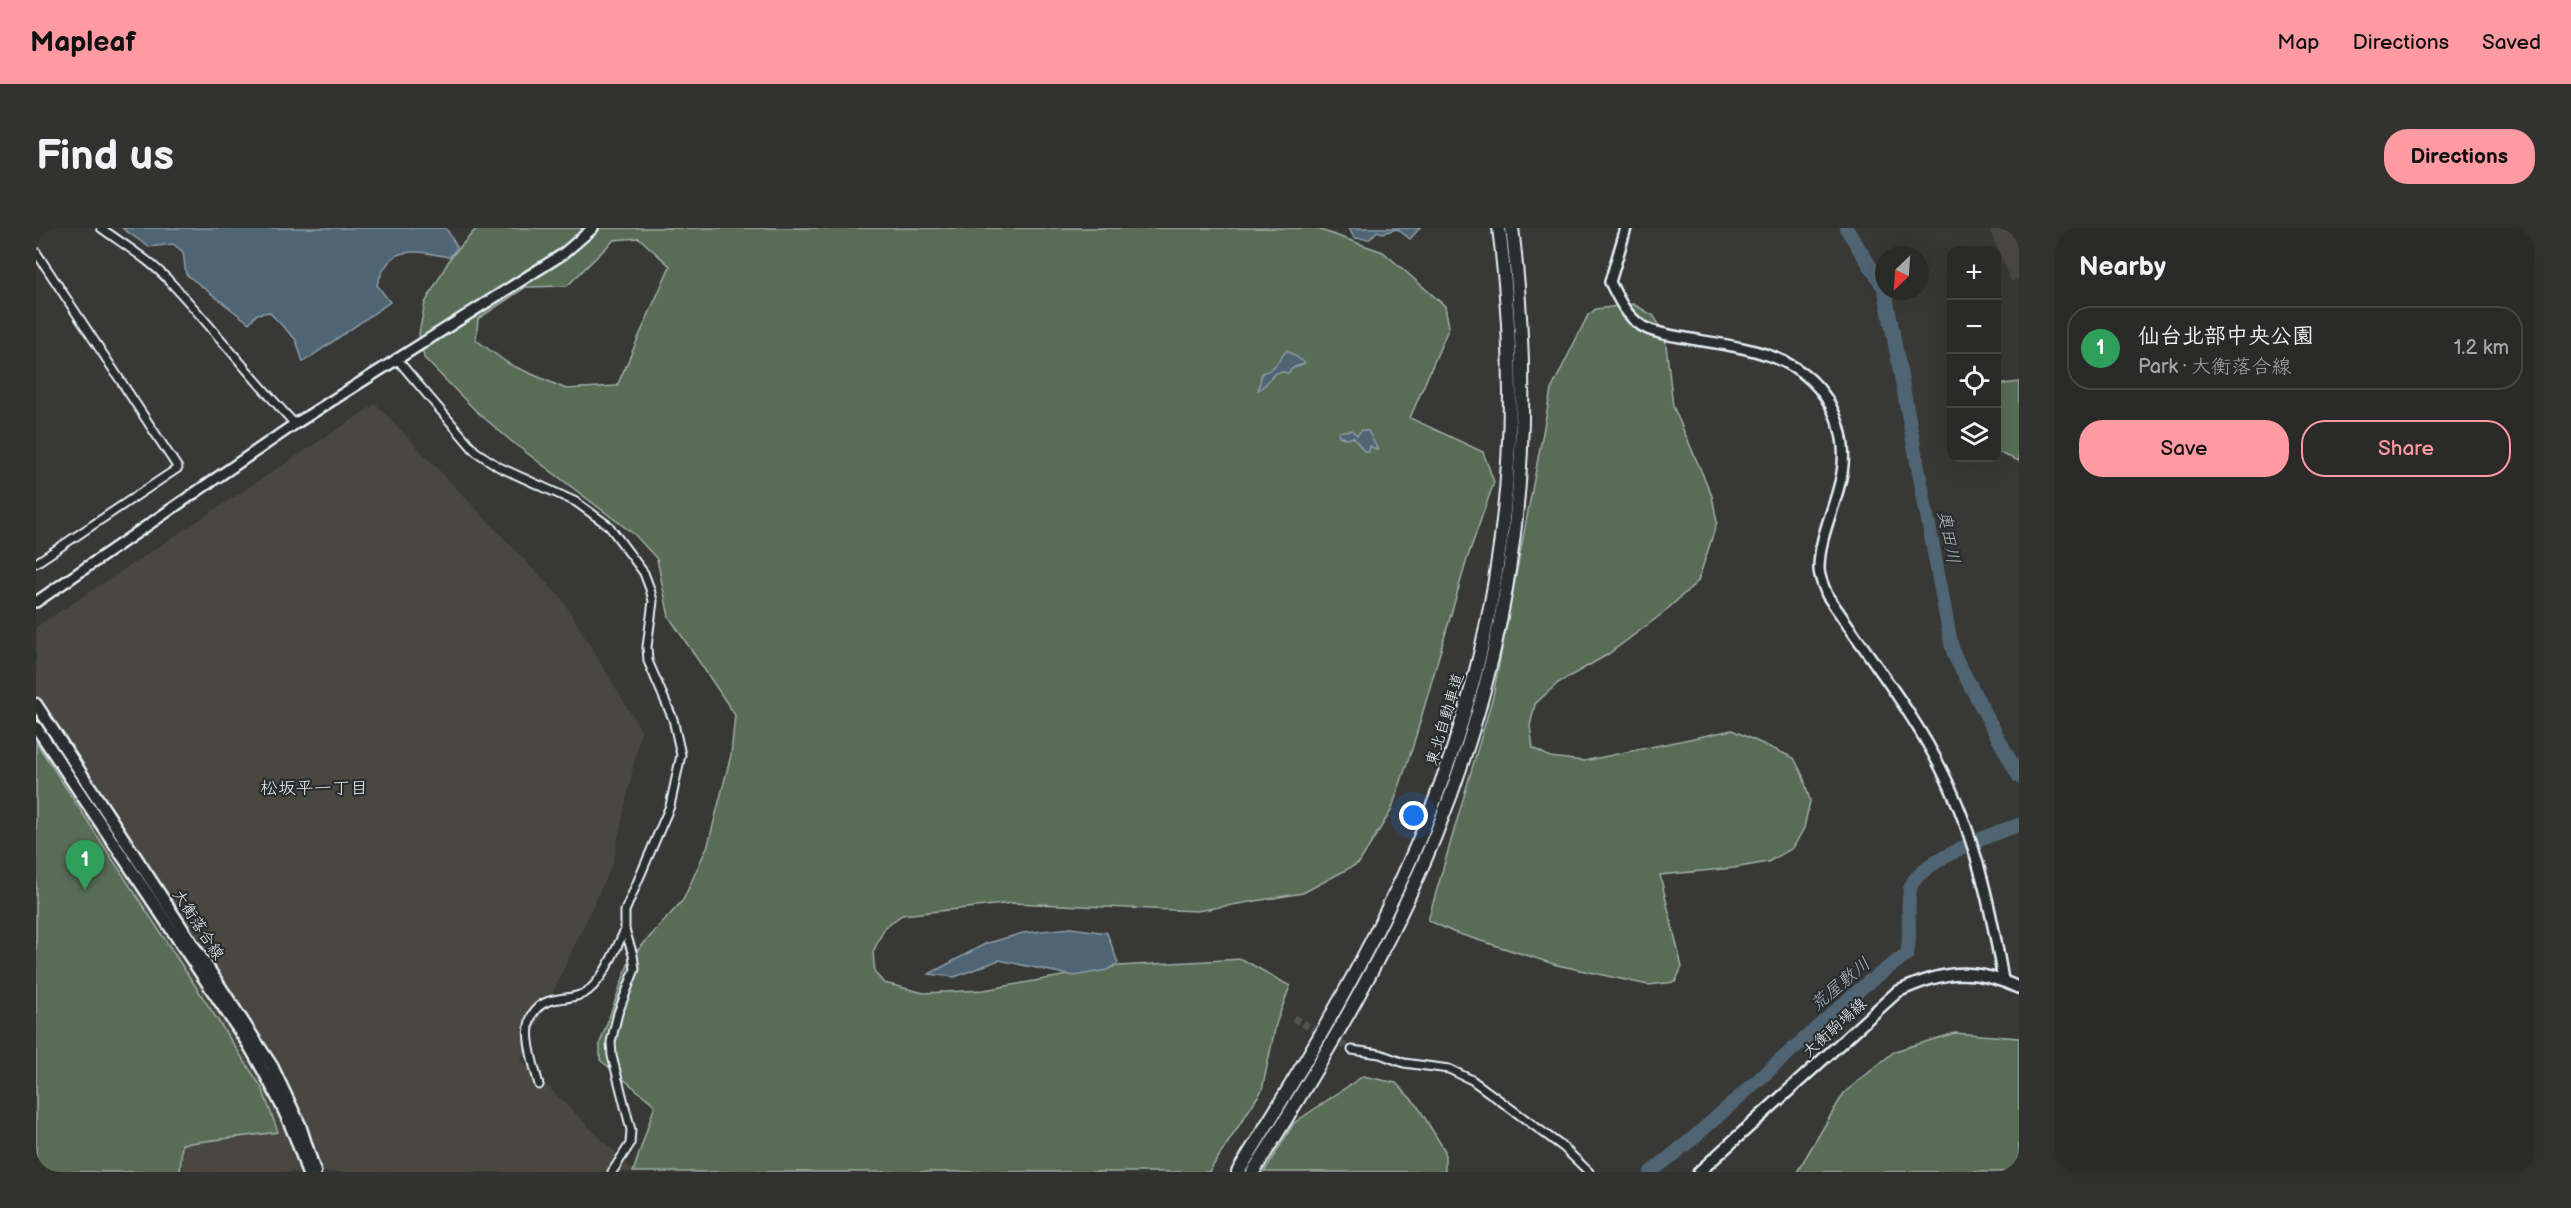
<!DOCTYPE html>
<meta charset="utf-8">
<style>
:root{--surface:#2a2a28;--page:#323230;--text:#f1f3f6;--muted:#a5a7a8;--line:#464645;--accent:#ff9aa2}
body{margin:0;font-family:"Balsamiq Sans","Klee One",sans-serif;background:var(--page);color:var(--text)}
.controls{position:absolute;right:18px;top:18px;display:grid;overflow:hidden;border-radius:12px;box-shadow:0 6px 24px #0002}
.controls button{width:54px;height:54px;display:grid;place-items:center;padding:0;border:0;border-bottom:2px solid var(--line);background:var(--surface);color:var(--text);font:30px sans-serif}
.compass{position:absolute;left:1839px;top:18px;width:54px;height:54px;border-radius:50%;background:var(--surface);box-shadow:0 6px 24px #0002;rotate:205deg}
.you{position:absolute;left:1378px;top:588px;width:21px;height:21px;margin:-15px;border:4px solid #fff;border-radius:50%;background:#1a73e8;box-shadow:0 0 0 9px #1a73e833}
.badge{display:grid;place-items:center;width:39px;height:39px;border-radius:50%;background:var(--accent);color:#fff;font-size:20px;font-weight:700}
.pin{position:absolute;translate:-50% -50px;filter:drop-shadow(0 2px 3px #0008)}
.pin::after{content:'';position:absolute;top:32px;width:21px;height:18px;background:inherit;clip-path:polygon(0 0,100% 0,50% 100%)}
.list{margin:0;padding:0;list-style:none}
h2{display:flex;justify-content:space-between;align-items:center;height:78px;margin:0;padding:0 24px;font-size:26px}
h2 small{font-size:20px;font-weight:400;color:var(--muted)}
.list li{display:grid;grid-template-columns:39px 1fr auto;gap:18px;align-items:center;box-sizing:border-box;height:84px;margin:0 12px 12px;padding:0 12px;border:2px solid var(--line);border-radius:24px}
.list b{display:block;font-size:22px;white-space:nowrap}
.list p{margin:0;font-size:20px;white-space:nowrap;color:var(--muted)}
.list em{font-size:20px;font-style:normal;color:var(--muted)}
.actions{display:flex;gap:12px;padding:18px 24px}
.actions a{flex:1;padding:14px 0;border:2px solid var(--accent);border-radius:24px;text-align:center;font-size:21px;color:var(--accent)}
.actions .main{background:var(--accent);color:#111}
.icon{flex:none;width:33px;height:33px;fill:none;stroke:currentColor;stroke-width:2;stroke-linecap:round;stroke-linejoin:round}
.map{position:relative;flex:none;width:1983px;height:944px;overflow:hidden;border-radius:24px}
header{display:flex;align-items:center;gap:36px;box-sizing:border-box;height:84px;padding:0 30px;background:var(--accent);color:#111}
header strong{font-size:28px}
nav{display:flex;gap:33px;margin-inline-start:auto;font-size:21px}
.intro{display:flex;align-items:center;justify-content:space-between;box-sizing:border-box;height:144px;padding:0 36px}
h1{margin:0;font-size:42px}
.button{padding:15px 27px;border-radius:24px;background:var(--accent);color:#111;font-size:21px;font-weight:700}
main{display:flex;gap:36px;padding:0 36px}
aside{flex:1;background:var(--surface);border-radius:24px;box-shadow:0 6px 24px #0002}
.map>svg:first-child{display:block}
</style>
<header>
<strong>Mapleaf</strong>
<nav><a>Map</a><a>Directions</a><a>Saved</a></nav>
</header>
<div class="intro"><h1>Find us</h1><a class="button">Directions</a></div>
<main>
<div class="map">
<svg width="1983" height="944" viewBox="0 0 1983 944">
<rect width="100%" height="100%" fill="#383836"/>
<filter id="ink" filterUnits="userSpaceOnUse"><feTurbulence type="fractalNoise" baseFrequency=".0167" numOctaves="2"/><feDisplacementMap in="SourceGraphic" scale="12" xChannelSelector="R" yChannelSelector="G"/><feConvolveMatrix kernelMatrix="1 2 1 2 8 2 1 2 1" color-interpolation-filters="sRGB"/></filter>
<g filter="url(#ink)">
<g fill="#494640">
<polygon points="1953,0 1983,0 1983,51 1975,53"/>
<polygon points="340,176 526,371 605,502 577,635 485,832 599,944 0,944 0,399"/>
</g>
<g fill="#596c57" stroke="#a0aea8" stroke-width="1.5" fill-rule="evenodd">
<path d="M441,0H1279L1347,24L1409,78L1413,99L1374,190L1447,224L1458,254L1431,331L1377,518L1355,583L1323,635L1267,665L1161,683L977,675L866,687L849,699L837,724L839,745L848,755L888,765L948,762L1082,738L1206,731L1254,758L1240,796L1226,862L1173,944H597L619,877L564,832V815L594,731L647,672L672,617L695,527L699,487L633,389L621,331L599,307L475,213L439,182L388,130L383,106L389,75L415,29ZM603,10L634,38L581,158L530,161L473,136L440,112L442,91L490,59L531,58L578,12Z"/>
<polygon points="1597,76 1618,88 1629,108 1637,178 1676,268 1681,294 1662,353 1626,386 1571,427 1522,455 1499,476 1494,498 1497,520 1514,529 1548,533 1696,502 1758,530 1767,548 1774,573 1768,600 1757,620 1732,634 1698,640 1624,647 1646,739 1639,754 1612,757 1521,737 1417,704 1392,692 1457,468 1515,162 1552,87 1560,81"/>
<polygon points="1983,154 1983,233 1961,224 1960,157"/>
<polygon points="0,514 226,860 242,904 146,916 144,944 0,944"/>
<polygon points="1919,805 1983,810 1983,944 1761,944 1808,865 1859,823"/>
<polygon points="1327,848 1360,855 1381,877 1409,923 1409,944 1228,944 1258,895"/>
</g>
<g fill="#4f6573" stroke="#8c9da8" stroke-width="1.5">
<path d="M86,0H410L421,19L414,29C377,23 355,14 341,57L354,74L267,134L260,112L233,84L221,86L213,95L150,46L147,24L137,16L113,19Z"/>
<polygon points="1313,0 1384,0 1374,11 1361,1 1347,5 1341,3 1334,11 1318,10"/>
<path d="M1251,122L1269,135L1257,140L1252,145C1234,140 1235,156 1222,162L1226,145C1242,140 1241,133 1251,122Z"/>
<polygon points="1315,202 1321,207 1326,202 1332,203 1342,222 1334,218 1333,224 1329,224 1317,209 1311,211 1303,208 1302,204"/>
<polygon points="1035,700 1071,705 1082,735 1071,742 1038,748 963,732 919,749 893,746 949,716 987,705"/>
</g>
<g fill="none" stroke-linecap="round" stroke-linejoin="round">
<g stroke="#4f6573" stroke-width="14">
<polyline points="1810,0 1848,60"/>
<polyline points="1849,63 1915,415 1918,427 1983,549"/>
<path d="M1615,944L1655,912L1830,756L1871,726C1876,705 1870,682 1874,661C1878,636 1960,604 1983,597"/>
</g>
<polyline stroke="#525453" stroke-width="7" stroke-dasharray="7 3.5" stroke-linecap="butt" points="1257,790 1316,822"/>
<g stroke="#e8f1f8" stroke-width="11">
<g id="minor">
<path d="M65,0C90,18 117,34 137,57C179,102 216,151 259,196"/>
<polyline points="0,24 142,240 0,335"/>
<polyline points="360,130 439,223 463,239 540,274 573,298 608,345 614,361 617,373 611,419 612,433 637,491 645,527 634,578 589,683 589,702 597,727 599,741 582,785 575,814 576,828 595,902 594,916 576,944"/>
<polyline points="1316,822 1344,826 1368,835 1413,841 1436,852 1527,919 1553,944"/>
<path d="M503,857C497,832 478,785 513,773C526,769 542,771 553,762C570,747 579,722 589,702"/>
</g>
</g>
<g stroke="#e8f1f8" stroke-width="14">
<g id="tertiary">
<path d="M1590,0L1574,54C1582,70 1590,88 1606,98C1619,106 1640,108 1655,111C1716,121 1781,127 1803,198C1820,253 1783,291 1783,341C1783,349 1788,359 1791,367C1832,428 1881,488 1912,555C1941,616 1956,686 1967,752"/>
<polyline points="0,374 259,196 527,26 557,0"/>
</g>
</g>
<g stroke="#e8f1f8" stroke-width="15">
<path id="secondary" d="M1663,944L1861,764C1906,743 1937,738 1983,760"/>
</g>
<g stroke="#e8f1f8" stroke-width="15">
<g id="primary">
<polyline points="0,476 236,838 264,897 279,944"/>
<path d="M0,499L212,816C236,857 258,898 271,944"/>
</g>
</g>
<g stroke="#e8f1f8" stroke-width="16">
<g id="motorway">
<path d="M1202,944C1253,861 1304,778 1347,690C1458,468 1495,246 1463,0"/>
<path d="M1217,944C1285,836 1351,726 1399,608C1480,409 1502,212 1476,0"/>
</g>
</g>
<use href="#minor" stroke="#2a2d2e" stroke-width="7"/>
<use href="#tertiary" stroke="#2a2d2e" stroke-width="9"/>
<use href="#secondary" stroke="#2a2d2e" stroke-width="10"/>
<use href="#primary" stroke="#2a2d2e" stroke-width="10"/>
<use href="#motorway" stroke="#2a2d2e" stroke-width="12"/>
</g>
</g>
<g text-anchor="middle" stroke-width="4.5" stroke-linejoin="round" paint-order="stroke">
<g font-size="16" fill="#e8f1f8" stroke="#2a2d2e">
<text transform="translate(1408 491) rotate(-73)" y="6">東北自動車道</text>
<text transform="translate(163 696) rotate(57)" y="6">大衡落合線</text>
<text transform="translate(1798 799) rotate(-42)" y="6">大衡駒場線</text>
</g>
<g font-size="18" font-style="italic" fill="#abb9c3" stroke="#2a2d2e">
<text transform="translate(1913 309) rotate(79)" y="6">奥田川</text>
<text transform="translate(1804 756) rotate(-40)" y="6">荒屋敷川</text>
</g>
<g font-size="18" fill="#e8f1f8" stroke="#2a2d2e">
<text x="278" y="566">松坂平一丁目</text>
</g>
</g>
</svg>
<div class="controls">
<button>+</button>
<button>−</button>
<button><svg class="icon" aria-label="locate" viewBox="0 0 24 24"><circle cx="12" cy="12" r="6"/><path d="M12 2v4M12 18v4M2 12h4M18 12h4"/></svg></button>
<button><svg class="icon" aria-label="layers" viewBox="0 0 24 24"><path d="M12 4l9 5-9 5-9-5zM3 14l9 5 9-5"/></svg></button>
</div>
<svg class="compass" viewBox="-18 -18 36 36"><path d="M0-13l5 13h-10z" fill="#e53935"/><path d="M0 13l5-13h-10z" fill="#a5a7a8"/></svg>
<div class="you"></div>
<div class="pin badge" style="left:49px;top:662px;background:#2e9e5b">1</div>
</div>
<aside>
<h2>Nearby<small></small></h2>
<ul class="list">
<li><span class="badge" style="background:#2e9e5b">1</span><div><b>仙台北部中央公園</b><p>Park · 大衡落合線</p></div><em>1.2 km</em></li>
</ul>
<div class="actions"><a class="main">Save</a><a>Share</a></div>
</aside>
</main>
